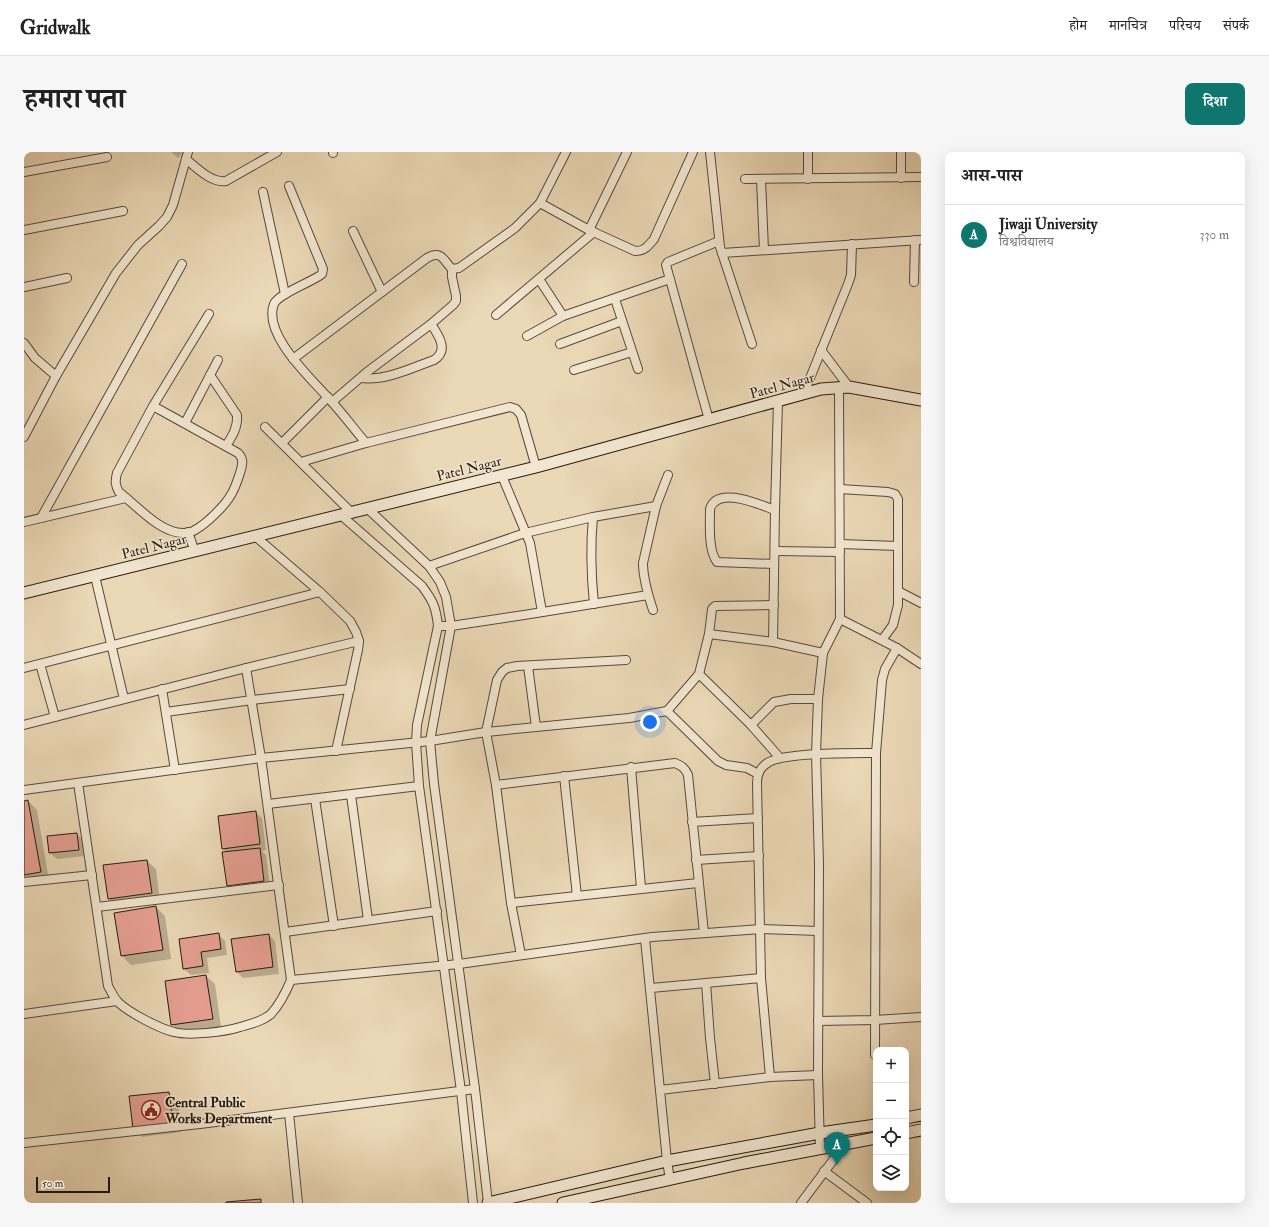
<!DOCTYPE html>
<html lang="hi">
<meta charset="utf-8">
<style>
:root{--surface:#fff;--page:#f6f6f6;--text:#222;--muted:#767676;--line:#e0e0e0;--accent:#0f766e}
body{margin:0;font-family:"IM FELL Double Pica","Noto Serif Devanagari",serif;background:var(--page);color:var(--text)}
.controls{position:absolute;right:12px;bottom:12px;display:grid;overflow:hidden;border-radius:8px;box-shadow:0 4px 16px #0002}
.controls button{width:36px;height:36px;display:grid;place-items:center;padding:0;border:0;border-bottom:1px solid var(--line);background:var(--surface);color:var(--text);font:20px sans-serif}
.scale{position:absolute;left:12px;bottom:10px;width:74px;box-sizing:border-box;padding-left:4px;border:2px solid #251c12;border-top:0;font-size:11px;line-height:14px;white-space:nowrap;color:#251c12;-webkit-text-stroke:3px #f2e6d0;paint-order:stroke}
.you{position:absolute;left:626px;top:570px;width:14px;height:14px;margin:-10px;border:3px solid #fff;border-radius:50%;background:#1a73e8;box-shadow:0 0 0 6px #1a73e833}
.badge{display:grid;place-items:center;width:26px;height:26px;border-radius:50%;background:var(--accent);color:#fff;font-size:13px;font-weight:700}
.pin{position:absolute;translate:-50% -33px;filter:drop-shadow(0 1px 2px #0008)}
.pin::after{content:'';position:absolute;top:21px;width:14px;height:12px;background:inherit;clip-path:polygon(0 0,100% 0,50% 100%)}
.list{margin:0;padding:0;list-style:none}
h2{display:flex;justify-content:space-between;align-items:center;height:52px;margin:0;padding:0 16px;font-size:17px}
h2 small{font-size:13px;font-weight:400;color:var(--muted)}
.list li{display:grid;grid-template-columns:26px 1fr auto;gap:12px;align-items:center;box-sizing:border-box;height:60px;padding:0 16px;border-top:1px solid var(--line)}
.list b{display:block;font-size:15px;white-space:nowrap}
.list p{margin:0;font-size:13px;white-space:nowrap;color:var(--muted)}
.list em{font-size:13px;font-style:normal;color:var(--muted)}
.icon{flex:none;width:22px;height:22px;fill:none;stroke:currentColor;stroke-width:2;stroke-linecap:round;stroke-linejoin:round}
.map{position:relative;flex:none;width:897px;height:1051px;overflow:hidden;border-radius:8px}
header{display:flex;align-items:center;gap:24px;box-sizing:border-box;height:56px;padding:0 20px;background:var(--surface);border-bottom:1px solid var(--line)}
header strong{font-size:19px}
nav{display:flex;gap:22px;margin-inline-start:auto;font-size:14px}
.intro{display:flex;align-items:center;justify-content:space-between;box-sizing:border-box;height:96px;padding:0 24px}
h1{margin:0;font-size:28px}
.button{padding:10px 18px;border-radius:8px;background:var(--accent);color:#fff;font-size:14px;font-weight:700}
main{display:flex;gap:24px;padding:0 24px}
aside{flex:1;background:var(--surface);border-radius:8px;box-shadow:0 4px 16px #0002}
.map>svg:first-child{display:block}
</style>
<header>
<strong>Gridwalk</strong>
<nav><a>होम</a><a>मानचित्र</a><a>परिचय</a><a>संपर्क</a></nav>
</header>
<div class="intro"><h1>हमारा पता</h1><a class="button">दिशा</a></div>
<main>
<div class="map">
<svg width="897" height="1051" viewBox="0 0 897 1051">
<rect width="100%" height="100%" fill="#ebd8b6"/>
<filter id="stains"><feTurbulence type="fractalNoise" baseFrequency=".005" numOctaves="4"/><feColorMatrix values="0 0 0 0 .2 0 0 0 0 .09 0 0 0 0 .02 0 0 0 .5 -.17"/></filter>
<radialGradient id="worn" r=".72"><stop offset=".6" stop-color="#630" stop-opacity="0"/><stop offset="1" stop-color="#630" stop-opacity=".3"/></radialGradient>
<g fill="#0003">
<polygon points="147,0 158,0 159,1 154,6"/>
<polygon points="4,649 13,658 25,729 0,733 0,650"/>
<polygon points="231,660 238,666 242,698 238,699 242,703 246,735 210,740 204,733 203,701 199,697"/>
<polygon points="53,682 59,688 61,704 33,707 26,701"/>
<polygon points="123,709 132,717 136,750 94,755 85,747 80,714"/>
<polygon points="132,755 141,764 147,807 107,813 98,804 91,761"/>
<polygon points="194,782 201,789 203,803 183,806 185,821 167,823 160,817"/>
<polygon points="245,783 251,789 255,822 219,826 213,820"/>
<polygon points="182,824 191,832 197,875 157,881 148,872"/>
<polygon points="145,941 154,949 157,980 118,985 110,976"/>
</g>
<g fill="#e69f91" stroke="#251c12">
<polygon points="4,648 17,720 0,723 0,649"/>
<polygon points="232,659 236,692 198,697 194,664"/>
<polygon points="53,681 55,698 25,701 23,684"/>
<polygon points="236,696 240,729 203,734 198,700"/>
<polygon points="123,708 128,741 84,747 79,713"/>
<polygon points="132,754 139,798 97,804 90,761"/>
<polygon points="195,781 197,797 177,800 179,814 159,817 155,787"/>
<polygon points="245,782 249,815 212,820 207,787"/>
<polygon points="182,823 189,867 147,873 141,829"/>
<polygon points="145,940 149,972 109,977 105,944"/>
<polygon points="237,1047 237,1051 202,1051 202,1050"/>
</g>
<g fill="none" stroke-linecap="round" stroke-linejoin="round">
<g stroke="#564b3b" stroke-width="10">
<g id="street">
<polyline points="309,0 309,1"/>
<polyline points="686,0 696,95 728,192"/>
<polyline points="784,0 784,27"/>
<polyline points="877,0 877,26"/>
<path d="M162,7C173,16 187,31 202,29L253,0"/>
<polyline points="0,20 83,5"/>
<polyline points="721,27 897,25"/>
<polyline points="737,27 740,98"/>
<path d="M265,34L299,117L298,122C288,130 254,142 250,152C238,183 289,228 307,249C319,262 330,277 342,291"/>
<polyline points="239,40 261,142"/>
<path d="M516,51L565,78L611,99C621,99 624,94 630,87L669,0"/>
<polyline points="0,78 99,59"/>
<polyline points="565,78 603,0"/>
<polyline points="329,79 358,140"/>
<polyline points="698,101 897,88"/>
<polyline points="515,127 539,164"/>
<polyline points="890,130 891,88"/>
<polyline points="0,135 43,126"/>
<polyline points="591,147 614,217"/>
<polyline points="472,163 570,80"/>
<polyline points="503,184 539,164 646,127"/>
<polyline points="0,191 11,206 32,224"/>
<polyline points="536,192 598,169"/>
<polyline points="797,198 825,235"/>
<path d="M269,207L403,106C418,98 419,108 428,117L435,116L491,76L516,51L542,0"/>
<polyline points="550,218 608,200"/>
<path d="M186,223L213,263C214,275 209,283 202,294"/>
<path d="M337,226C362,229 387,216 410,208C425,198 415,184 407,172"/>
<polyline points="780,241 824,132 827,123 828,92"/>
<polyline points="308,250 343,220 407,172 429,153 432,149 432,144 428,125 428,117"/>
<path d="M129,254L214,301C217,304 219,308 218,312C218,317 211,336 208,341C202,353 182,372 171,378C168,380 163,381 159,381C136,381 112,353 95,340C91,333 91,329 93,321L129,254L185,162"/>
<polyline points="685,268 642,113 644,110 695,89"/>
<polyline points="161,271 194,208"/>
<polyline points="241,275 328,361"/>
<polyline points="0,285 32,224 92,121 114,93 135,74 143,65 149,53 164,0"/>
<polyline points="258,291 304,245"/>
<polyline points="277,310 342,291 486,255 492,257 497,263 512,315"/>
<polyline points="478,324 506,391 518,460"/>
<polyline points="816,337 864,340 871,342 874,347 874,453 869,473 858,488"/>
<polyline points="344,357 405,414 416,430 422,445 427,474 406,589 410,632 451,937 464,1051"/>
<path d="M318,364L398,434C409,449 412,455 414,474L393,573L392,591L395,634L437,939L449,1051"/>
<path d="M569,365C566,396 567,422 570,452"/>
<polyline points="17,366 158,112"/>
<polyline points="0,370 102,346"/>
<polyline points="164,380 171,400"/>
<polyline points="232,385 296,440 326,469 332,480 335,489 334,498 312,599"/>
<polyline points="816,392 874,394"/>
<polyline points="751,399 816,400"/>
<path d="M750,412L693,410C684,399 686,371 686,357C693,333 736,353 751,358"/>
<polyline points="405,414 501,381 569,365 632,354"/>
<polyline points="71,424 100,547"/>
<polyline points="874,439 897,451"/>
<path d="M629,458C624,443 619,427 619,411L632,354L644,323"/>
<polyline points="816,467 873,496 897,512"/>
<polyline points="414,474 427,474 500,463 624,443"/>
<polyline points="685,482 749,490 799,501"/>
<polyline points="749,490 751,358 754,249"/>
<polyline points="16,512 31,565"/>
<polyline points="504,514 512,575"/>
<polyline points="0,516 296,440"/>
<polyline points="675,522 727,573 756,606"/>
<polyline points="138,537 151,618"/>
<polyline points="643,559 694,609 702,613 723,616 734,622"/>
<polyline points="142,560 228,548 326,537"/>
<polyline points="0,573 222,516 335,489"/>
<polyline points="727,573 750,550 767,547 794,547"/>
<polyline points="607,615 617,736"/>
<polyline points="540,624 553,744"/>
<path d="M54,631L84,834C87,839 90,846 94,850C104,860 136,877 150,880C165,884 201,880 216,875C227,872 239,869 247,862C256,852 262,840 267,828L237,606L222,516"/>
<path d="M472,633L651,611C658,614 661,616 664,623L680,781"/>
<polyline points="0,638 237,606 406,589 462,580 605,566 643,559 675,522 685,482 688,457 691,454 750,453"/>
<polyline points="327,643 344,768"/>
<polyline points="291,647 310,774"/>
<polyline points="244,652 395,634"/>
<polyline points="668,670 734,666"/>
<polyline points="672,708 735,704"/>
<polyline points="0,730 68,723"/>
<polyline points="487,751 674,731"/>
<polyline points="73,755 255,733"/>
<polyline points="261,780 413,759"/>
<polyline points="621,787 643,1009 646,1028"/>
<polyline points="497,803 487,751 472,633 462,580 473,528 478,520 483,516 493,514 602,508"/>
<polyline points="267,828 435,812 628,785 737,777 794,779"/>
<polyline points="682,831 686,886 691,932"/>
<polyline points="627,836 737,826"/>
<polyline points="0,862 93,849"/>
<polyline points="794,869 851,868 897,865"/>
<polyline points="851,903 852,601 858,528 861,517 873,496"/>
<path d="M746,925L737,826L733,631C733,624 736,616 742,612C755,600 831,601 852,601"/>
<polyline points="636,938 746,925 794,923"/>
<polyline points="265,961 274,1051"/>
<polyline points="0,991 176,972 451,937"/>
<polyline points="796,996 794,923 795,712 792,602 794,547 799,501 816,467 815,235"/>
<polyline points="800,1019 843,1051"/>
<polyline points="777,1051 822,991"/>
</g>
</g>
<g stroke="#251c12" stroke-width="13">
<g id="secondary">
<polyline points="0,441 512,315 797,237 825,235 897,248"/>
<polyline points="882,966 897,963"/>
<polyline points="882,981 897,978"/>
<polyline points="464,1051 643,1009 796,981 852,973"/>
<polyline points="539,1051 720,1011 852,986"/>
</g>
</g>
<use href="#street" stroke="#f2e6d0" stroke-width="8"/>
<use href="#secondary" stroke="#f2e6d0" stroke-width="11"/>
</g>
<defs>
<g id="civic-ring" transform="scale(1)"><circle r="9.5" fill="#f2e6d0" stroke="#8f2418" stroke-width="1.5"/><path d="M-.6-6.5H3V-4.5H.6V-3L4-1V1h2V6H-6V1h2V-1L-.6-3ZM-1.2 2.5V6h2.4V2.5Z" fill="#8f2418"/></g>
</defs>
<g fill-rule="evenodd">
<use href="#civic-ring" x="127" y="958"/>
</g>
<g text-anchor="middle" stroke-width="3" stroke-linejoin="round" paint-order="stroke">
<g font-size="14" fill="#251c12" stroke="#f2e6d0">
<text transform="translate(758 233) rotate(-15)" y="5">Patel Nagar</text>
<text transform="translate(445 316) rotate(-14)" y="5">Patel Nagar</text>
<text transform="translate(130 394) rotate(-14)" y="5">Patel Nagar</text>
</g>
<g font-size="14" font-weight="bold" fill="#251c12" stroke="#f2e6d0" text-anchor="start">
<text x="141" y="955">Central Public<tspan x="141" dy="16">Works Department</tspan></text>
</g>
</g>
<rect width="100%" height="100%" filter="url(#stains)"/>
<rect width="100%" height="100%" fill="url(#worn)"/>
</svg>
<div class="controls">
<button>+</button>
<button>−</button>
<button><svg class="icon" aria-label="locate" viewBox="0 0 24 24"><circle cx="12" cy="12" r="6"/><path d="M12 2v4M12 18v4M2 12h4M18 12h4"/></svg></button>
<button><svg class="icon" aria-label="layers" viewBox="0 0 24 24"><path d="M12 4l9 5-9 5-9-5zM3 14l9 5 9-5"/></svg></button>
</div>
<div class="scale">50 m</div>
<div class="you"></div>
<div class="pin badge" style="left:813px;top:1013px">A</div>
</div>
<aside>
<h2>आस-पास<small></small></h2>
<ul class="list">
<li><span class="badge">A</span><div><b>Jiwaji University</b><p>विश्वविद्यालय</p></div><em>330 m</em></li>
</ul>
</aside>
</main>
